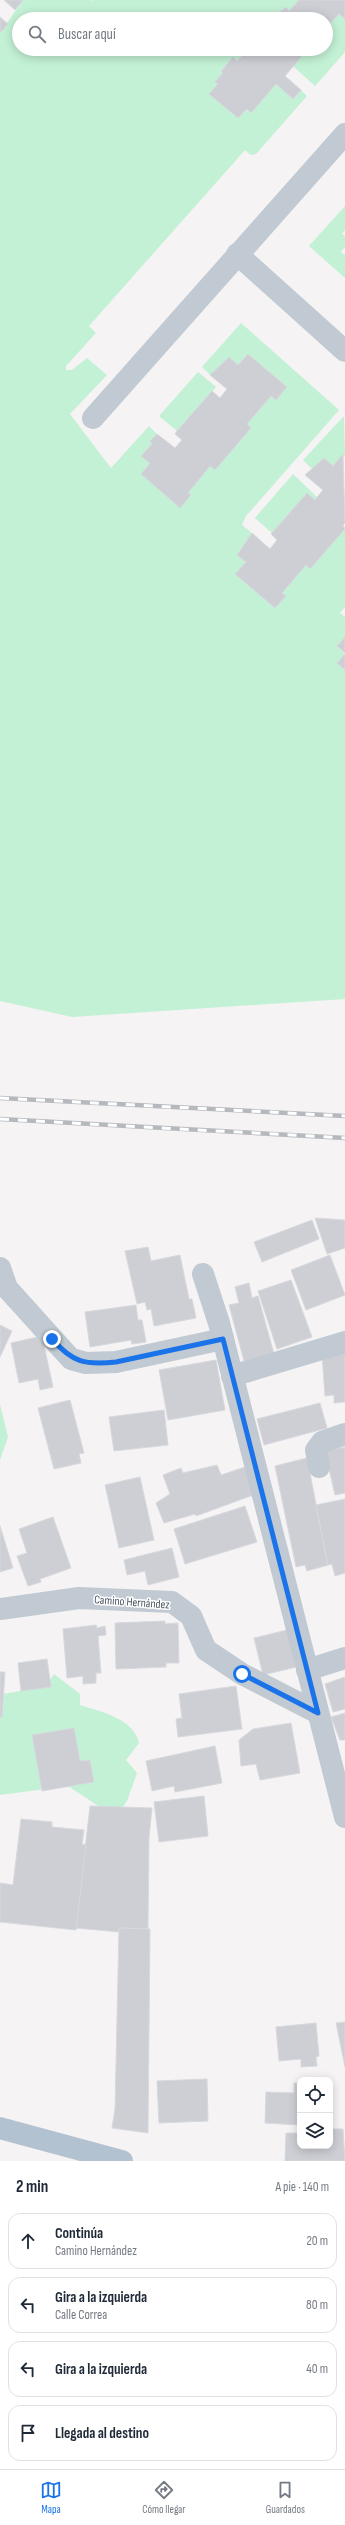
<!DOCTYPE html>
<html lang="es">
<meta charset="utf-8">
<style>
:root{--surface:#fff;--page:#f6f6f7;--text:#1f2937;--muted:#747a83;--line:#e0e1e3;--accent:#1a73e8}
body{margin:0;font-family:"Sofia Sans Condensed",sans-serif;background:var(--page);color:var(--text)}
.controls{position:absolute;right:12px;bottom:12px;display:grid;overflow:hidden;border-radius:8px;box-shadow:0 2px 10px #0003}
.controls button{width:36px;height:36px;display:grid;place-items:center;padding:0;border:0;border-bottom:1px solid var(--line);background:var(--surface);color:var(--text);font:20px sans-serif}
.stop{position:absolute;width:12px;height:12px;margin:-9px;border:3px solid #1a73e8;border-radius:50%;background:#fff}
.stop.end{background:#1a73e8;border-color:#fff;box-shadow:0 1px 4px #0008}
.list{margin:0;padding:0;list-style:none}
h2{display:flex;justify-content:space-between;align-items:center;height:52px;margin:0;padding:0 16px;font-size:17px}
h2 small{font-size:13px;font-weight:400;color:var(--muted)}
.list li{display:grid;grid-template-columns:26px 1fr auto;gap:12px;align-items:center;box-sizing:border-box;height:56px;margin:0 8px 8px;padding:0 8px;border:1px solid var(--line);border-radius:12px}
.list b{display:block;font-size:15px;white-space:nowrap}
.list p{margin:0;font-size:13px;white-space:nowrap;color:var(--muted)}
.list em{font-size:13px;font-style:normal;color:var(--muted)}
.icon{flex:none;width:22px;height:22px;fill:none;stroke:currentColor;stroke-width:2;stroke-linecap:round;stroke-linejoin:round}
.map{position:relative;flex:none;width:345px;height:2161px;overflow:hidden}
.search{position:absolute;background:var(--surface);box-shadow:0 2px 10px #0003;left:12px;right:12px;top:12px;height:44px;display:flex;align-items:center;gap:10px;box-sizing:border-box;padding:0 14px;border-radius:22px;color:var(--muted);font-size:15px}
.sheet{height:308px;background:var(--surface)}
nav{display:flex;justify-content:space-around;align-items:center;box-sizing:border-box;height:56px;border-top:1px solid var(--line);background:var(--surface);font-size:11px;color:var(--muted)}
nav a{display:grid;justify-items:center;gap:2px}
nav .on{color:var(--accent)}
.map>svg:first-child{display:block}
</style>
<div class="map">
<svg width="345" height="2161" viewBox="0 0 345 2161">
<rect width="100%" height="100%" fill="#f5f3f3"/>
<g fill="#c3f1d5">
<polygon points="23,0 91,0 93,2 92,0 299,0 289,11 286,7 271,19 19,19 19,49 248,49 237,61 233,57 221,70 223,73 215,82 218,84 210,94 238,118 276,84 293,99 301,90 307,96 256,154 251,155 245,150 89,326 96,333 66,366 66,370 72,370 87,358 107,375 70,414 111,468 149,426 157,434 150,441 152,444 142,455 150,463 141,474 180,508 190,495 188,493 210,466 215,469 251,428 247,424 271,396 276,400 287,387 248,354 238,365 229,357 210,375 202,367 241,323 339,410 246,516 242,525 252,533 238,555 246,562 235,574 275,608 286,596 282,593 306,565 310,568 345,529 345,607 340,613 345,617 345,637 337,646 345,654 337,663 345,670 345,999 72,1017 0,1001 0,33"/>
<polygon points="339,14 345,19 345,52 315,86 293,66 308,49 326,49 326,28"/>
<polygon points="345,206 345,230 342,234 345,236 345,247 341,252 345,255 345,278 309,246"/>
<polygon points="198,372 216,387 177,431 159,416"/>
<polygon points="344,416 345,456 343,455 333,466 323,458 315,468 311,468 303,460"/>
<polygon points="293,474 317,497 315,500 307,493 272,533 255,518"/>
<polygon points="0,1404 8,1437 0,1460"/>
<path d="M54,1674L80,1694V1705C102,1712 134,1719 139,1743L126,1760L137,1773L127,1801L122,1808L100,1807L68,1786L0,1795V1717L2,1716L4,1694C20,1690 45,1691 54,1674Z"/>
</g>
<g fill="#cdcfd5" stroke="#d7d9de">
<polygon points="4,0 23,0 15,10"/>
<polygon points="299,0 345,0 345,19 339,14 326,28 326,19 271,19 286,7 289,11"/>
<polygon points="0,17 8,24 0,33"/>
<polygon points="248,49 308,49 285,76 301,90 293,99 276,84 251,113 247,109 238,118 209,94 218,84 215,82 223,73 221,71 233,57 237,61"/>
<polygon points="248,354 287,387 276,400 271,396 247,424 251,428 215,470 210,466 188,493 191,495 180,508 141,474 150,463 141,456 152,444 150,441 157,434 175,448 182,440 175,434 177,431 212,391 220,398 227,389 210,375 229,357 238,365"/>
<polygon points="343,454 345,523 343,525 345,529 310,569 306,565 282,593 286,596 275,608 235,574 246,562 237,555 252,533 270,549 277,540 271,534 307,493 315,500 323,490 305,475 324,458 333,466"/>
<polygon points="345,637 345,653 337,646"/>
<polygon points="345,654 345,670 337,663"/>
<polygon points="315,1218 345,1220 345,1248 327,1254"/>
<polygon points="312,1220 319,1239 262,1262 254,1242"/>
<polygon points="148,1247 151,1261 180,1255 189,1299 192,1299 196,1318 154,1326 151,1309 147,1310 145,1302 137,1304 125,1251"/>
<polygon points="330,1255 345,1295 306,1310 291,1270"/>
<polygon points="291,1280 312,1337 277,1349 258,1291"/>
<polygon points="249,1283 252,1298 258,1296 274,1354 244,1361 229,1305 239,1303 235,1287"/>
<polygon points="136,1305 138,1320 142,1320 146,1342 132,1344 131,1340 90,1347 85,1312"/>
<polygon points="0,1325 12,1331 0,1357"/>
<polygon points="42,1336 53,1387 40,1390 38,1379 19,1383 11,1343"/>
<polygon points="345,1353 345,1402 334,1403 334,1395 325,1396 322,1355"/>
<polygon points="216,1360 225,1410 168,1420 159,1370"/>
<polygon points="70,1400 84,1453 79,1454 81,1463 54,1469 38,1408"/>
<polygon points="320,1403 327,1428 264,1445 257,1419"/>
<polygon points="164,1410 168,1445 114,1451 109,1417"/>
<polygon points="345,1447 345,1493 335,1495 325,1451"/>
<polygon points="307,1458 328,1565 307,1571 305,1565 296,1567 275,1466"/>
<polygon points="217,1465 221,1475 245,1467 256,1494 196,1516 195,1514 164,1523 156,1503 170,1494 163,1475 181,1468 183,1473"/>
<polygon points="140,1477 154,1540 119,1548 105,1485"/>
<polygon points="345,1499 345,1573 335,1576 332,1564 328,1565 316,1505"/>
<polygon points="245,1506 257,1542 185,1564 174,1529"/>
<polygon points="53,1517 71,1568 40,1579 41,1582 28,1586 17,1556 27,1553 19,1529"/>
<polygon points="0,1526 13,1568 0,1572"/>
<polygon points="172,1548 179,1577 148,1585 145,1571 127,1575 124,1560"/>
<polygon points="165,1621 165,1624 178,1623 179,1663 166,1663 166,1667 116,1669 115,1623"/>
<polygon points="96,1625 97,1628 105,1626 106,1635 98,1636 101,1673 96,1673 96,1683 83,1684 83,1676 67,1678 63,1629"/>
<polygon points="287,1630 296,1667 263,1675 254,1638"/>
<polygon points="47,1659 51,1687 21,1691 18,1663"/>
<polygon points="0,1672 5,1672 2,1717 0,1717"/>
<polygon points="345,1677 345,1709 333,1712 325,1684"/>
<polygon points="236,1686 242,1729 178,1737 176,1719 182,1718 179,1694"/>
<polygon points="345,1713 345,1740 340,1740 331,1717"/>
<polygon points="291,1723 300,1773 260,1780 256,1764 241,1766 239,1740 253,1729"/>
<polygon points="74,1728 80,1761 90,1760 94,1782 42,1791 32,1735"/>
<polygon points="215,1746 222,1783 175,1792 174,1786 152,1791 146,1761"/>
<polygon points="204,1796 208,1836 159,1842 154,1802"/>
<polygon points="90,1806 152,1808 149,1837 148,1929 119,1928 119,1932 76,1928"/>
<polygon points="21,1819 52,1822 52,1827 84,1830 82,1844 86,1845 76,1930 0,1922 0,1883 13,1885"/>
<polygon points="119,1928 150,1929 148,2133 112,2128 115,2109"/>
<polygon points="345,2022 345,2067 336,2023"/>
<polygon points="316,2023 319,2056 316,2057 317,2066 301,2067 301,2059 279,2061 276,2027"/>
<polygon points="207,2079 208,2121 159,2123 157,2081"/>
<polygon points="294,2083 300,2083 300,2125 265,2123 266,2092 294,2093"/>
<polygon points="330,2084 332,2084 330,2126"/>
<polygon points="330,2129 343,2129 345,2161 285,2161 286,2133 300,2133 300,2146 330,2146"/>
</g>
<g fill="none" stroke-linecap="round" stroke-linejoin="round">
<g stroke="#c1cad2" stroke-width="22">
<polyline points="237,254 345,351"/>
<polyline points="93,418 345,134"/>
<polyline points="0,1268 7,1288 71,1359 86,1363 116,1362 223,1339"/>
<polyline points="203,1274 219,1323 345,1817"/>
<polyline points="232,1376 345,1342"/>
<polyline points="319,1467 316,1450 322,1442 345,1434"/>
<polyline points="0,1609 79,1598 172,1602 191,1616 206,1650 242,1674 318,1713"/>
<polyline points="307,1670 345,1658"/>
</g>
<polyline stroke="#b3c2d1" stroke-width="22" points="0,2128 122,2161"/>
<g stroke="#b5b8bd" stroke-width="4.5">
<g id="rail">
<polyline points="0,1098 345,1116"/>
<polyline points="0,1119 345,1138"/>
</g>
</g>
<use href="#rail" stroke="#fff" stroke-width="3" stroke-dasharray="9" stroke-linecap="butt"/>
</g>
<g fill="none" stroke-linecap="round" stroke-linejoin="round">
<path stroke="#1a73e8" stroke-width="5" d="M52,1339C73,1363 85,1365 116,1362L223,1339L318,1713L242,1674"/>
</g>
<g text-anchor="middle" stroke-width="3" stroke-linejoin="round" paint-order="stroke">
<g font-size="12" fill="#4a5661" stroke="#fff">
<text transform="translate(132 1602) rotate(4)" y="4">Camino Hernández</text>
</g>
</g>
</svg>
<div class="controls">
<button><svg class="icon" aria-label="locate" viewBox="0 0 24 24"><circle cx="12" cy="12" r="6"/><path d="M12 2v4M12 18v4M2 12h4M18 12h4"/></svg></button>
<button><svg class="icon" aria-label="layers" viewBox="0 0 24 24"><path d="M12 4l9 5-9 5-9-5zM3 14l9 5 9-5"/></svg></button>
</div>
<div class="stop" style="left:242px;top:1674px"></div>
<div class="stop end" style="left:52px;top:1339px"></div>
<div class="search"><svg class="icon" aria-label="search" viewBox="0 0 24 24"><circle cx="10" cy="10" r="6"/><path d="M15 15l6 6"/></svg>Buscar aquí</div>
</div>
<section class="sheet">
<h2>2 min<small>A pie · 140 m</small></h2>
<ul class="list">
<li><svg class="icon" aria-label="ahead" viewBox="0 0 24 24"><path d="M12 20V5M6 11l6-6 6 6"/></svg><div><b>Continúa</b><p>Camino Hernández</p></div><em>20 m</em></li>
<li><svg class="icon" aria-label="left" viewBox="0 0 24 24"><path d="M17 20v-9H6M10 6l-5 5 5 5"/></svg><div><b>Gira a la izquierda</b><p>Calle Correa</p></div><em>80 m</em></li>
<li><svg class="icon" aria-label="left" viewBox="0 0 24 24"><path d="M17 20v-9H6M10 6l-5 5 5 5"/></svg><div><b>Gira a la izquierda</b></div><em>40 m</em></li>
<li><svg class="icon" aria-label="arrive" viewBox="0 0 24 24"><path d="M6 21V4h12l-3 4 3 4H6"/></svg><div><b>Llegada al destino</b></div></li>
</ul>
</section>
<nav>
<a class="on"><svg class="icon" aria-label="map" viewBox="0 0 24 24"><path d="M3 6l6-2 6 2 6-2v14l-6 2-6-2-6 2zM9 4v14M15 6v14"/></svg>Mapa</a>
<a><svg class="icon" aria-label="directions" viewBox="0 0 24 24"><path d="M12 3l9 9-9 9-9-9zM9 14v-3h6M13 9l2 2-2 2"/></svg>Cómo llegar</a>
<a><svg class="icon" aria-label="saved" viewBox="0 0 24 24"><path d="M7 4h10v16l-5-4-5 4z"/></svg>Guardados</a>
</nav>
